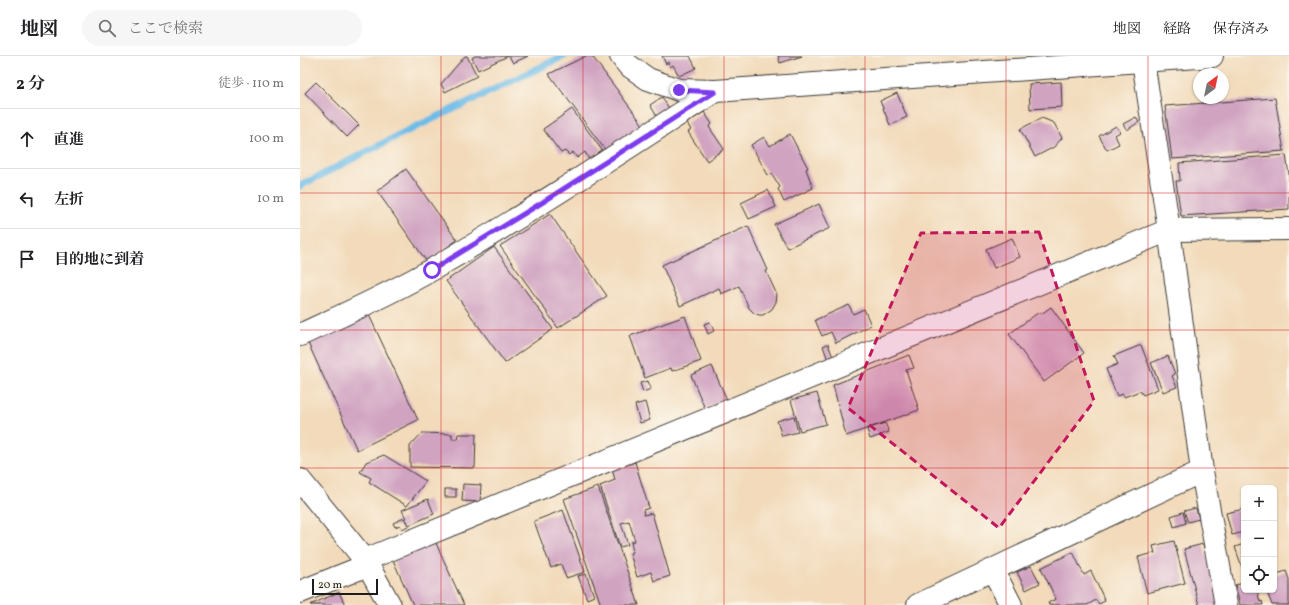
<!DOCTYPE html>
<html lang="ja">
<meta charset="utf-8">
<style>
:root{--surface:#fff;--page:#f6f6f6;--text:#202124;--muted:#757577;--line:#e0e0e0}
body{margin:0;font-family:Vollkorn,"Noto Serif JP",serif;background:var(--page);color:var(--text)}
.controls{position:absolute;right:12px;bottom:12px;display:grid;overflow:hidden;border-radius:6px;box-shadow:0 1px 3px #0004}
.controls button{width:36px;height:36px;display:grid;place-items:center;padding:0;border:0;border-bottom:1px solid var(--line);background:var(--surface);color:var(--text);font:20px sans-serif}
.compass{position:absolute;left:893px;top:12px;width:36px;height:36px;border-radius:50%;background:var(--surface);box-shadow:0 1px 3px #0004;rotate:33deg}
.scale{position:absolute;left:12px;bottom:10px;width:66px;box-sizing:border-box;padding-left:4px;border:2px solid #1c1c1c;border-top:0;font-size:11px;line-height:14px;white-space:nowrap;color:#1c1c1c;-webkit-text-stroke:3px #fbf7ec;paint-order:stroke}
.stop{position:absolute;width:12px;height:12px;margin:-9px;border:3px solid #7c3aed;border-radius:50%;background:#fff}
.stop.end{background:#7c3aed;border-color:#fff;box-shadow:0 1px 4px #0008}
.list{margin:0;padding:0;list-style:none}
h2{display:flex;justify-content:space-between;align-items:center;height:52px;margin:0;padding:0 16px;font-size:17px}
h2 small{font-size:13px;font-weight:400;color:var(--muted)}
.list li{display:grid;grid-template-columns:26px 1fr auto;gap:12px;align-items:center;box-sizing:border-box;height:60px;padding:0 16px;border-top:1px solid var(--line)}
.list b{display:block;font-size:15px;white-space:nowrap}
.list em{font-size:13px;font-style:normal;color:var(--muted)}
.icon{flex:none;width:22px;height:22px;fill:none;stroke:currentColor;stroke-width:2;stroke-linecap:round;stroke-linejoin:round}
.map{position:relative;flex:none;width:989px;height:549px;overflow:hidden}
header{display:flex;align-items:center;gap:24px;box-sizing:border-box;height:56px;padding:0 20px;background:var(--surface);border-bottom:1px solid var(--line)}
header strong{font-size:19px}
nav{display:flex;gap:22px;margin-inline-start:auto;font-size:14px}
.search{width:280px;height:36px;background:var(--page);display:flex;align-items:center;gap:10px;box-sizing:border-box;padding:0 14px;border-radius:22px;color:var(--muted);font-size:15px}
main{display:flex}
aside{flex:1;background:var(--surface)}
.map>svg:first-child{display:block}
</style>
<header>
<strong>地図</strong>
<div class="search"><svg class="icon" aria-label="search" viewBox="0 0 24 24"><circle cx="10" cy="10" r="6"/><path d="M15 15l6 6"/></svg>ここで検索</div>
<nav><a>地図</a><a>経路</a><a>保存済み</a></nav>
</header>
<main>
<aside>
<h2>2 分<small>徒歩 · 110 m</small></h2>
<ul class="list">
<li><svg class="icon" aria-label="ahead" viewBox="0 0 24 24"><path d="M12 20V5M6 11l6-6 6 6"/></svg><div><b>直進</b></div><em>100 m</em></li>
<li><svg class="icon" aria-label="left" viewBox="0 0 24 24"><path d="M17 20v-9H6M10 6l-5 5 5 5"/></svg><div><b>左折</b></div><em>10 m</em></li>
<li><svg class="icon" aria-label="arrive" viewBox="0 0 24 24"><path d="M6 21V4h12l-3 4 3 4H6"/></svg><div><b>目的地に到着</b></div></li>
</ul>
</aside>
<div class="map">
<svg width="989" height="549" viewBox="0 0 989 549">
<rect width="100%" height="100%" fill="#fbf7ec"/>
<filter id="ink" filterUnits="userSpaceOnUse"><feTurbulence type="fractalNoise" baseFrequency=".025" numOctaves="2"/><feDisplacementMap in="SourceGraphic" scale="8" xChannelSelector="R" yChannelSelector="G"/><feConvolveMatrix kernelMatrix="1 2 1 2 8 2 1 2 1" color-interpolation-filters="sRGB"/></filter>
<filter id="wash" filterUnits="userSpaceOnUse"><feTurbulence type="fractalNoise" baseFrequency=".012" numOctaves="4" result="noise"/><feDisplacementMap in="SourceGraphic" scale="16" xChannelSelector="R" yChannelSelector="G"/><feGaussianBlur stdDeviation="0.9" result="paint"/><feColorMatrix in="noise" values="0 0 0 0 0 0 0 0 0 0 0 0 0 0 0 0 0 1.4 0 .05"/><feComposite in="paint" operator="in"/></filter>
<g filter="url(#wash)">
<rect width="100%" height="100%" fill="#f2daba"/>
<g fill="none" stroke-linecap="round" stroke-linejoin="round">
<polyline stroke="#6dbce8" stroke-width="7" points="0,130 99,79 264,0"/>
</g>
<g id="blocks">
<g fill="#d0a3c1">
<polygon points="165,0 167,0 177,20 145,36 141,28"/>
<polygon points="175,0 208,0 178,14 172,2"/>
<polygon points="209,0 228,0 213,7"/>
<polygon points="286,0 292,0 343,69 306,95 249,18"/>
<polygon points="362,0 390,0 396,12 379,20 373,9 370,11 368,6 366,8"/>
<polygon points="478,0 502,0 480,7"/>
<polygon points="16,26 59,69 47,81 5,37"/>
<polygon points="761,26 762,51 730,53 729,28"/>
<polygon points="597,37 607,61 590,69 580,45"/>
<polygon points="362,41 370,54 358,62 350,49"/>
<polygon points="975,42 984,95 872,103 865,50"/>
<polygon points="272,53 302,94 289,103 285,96 277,102 273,96 269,99 265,95 261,97 243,73"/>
<polygon points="404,56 412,68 409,71 424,93 407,105 388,76 391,74 387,67"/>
<polygon points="836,61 839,66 827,74 823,68"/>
<polygon points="742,62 754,67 762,82 754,91 735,101 720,73"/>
<polygon points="816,70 820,76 815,79 819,88 807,94 799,80"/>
<polygon points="490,78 508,112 506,113 513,132 484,146 478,133 480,131 472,118 468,119 451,89 464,81 470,90"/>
<polygon points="986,99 989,119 989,153 881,160 876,125 880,125 879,107"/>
<polygon points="106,113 157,184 127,206 77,135"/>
<polygon points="468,134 476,151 449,163 441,147"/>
<polygon points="519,148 530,172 487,192 474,168"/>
<polygon points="250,158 307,240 258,272 200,190"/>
<polygon points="448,170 468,214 466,215 477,239 476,246 472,253 463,259 459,259 454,257 449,252 439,230 421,238 419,232 380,250 362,209"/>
<polygon points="712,182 720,201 694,212 686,193"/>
<polygon points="194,191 253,273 205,307 146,225"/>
<polygon points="549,249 553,258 564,253 571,269 536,287 531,276 522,280 515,264"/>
<polygon points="751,251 784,297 744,326 709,278 739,256 741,258"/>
<polygon points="69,259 118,364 57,394 8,287"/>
<polygon points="385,260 401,305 372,315 371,312 345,322 330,280"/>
<polygon points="410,266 414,275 408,278 404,268"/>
<polygon points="528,288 534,304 529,307 523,290"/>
<polygon points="841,289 858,333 843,339 840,335 824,341 823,338 817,340 806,313 818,308 814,300"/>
<polygon points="609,299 614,312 606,314 619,354 546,380 533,329"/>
<polygon points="868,300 875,318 872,320 877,331 863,336 851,307"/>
<polygon points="412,310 427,344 405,353 391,319"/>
<polygon points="348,325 351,333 343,336 340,327"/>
<polygon points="517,337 526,368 500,375 491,344"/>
<polygon points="345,346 350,364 340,367 335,349"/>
<polygon points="494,360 498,376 482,380 477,365"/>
<polygon points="585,367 589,376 570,383 567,373"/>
<polygon points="122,377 152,378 152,383 157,383 158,378 176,378 175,412 110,411 110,390"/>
<polygon points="84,399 126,425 107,450 69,426 71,422 60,416 66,406"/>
<polygon points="335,406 349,452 343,454 344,459 352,457 370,520 354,525 351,516 337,521 330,497 333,496 331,486 335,485 329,465 321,467 328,489 320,491 300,430 315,424 312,413"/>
<polygon points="163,428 181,429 180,446 162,445"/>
<polygon points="298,431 339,549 301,549 264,443"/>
<rect x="145" y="433" width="11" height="8"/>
<polygon points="128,443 134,458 109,469 102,454"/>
<polygon points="896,452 899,463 888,466 884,455"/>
<polygon points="944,453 944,476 932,479 926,457"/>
<polygon points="263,454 285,516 266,522 261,508 251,512 234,465"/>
<polygon points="883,456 886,467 874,471 871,460"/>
<polygon points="104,462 108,470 102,473 100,469 95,471 93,467"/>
<polygon points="135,485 164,549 113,549 93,504"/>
<polygon points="874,485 885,527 847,537 838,501 855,497 853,490"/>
<polygon points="903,488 920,548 918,549 899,549 884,493"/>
<polygon points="944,488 944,510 942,511 935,491"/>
<polygon points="773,496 784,519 791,515 805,545 799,548 796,544 787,549 749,549 748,547 756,543 741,512"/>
<polygon points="731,510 740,527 726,534 717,516"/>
<polygon points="986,515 989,523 989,549 972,549 967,536 970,534 974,534 974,519"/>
<polygon points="286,518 294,540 287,543 278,520"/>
<polygon points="944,527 944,534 957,534 960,546 962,545 963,549 940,549 935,529"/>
<polygon points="39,536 45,549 10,549"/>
</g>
</g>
</g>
<g filter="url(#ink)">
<use href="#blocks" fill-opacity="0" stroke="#3c3834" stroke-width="1"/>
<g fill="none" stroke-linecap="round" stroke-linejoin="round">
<g stroke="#3c3834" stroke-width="24">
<g id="minor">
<polyline points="321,0 328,9 348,23 379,34 415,35 912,0"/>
<polyline points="843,5 869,174 902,415 926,549"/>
<path d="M0,279C45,258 90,238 133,213C229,157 321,96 415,35"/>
<polyline points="0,424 65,504 90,549"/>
<polyline points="65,504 869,174 989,173"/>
<polyline points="693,514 711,549"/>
<polyline points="0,536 68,509"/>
<polyline points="618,549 902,415"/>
</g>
</g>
<use href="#minor" stroke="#fff" stroke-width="22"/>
</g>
</g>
<g fill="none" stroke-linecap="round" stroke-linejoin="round" filter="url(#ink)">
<polyline stroke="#7c3aed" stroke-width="5" points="132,214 243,146 415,36 379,34"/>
</g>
<path fill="#c2185b" fill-opacity="0.2" stroke="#c2185b" stroke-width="3" stroke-dasharray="8 5" stroke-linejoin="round" d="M739,176L794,345L699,472L548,352L621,177Z"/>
<path fill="none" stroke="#d62828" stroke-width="1" stroke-opacity="0.55" d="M141,0V549M283,0V549M424,0V549M565,0V549M706,0V549M848,0V549M0,137H989M0,274H989M0,412H989"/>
</svg>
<div class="controls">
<button>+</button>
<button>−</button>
<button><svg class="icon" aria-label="locate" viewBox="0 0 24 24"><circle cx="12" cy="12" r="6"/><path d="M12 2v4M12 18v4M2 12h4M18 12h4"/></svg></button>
</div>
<svg class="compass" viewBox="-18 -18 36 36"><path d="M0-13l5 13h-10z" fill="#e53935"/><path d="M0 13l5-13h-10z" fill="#757577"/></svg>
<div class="scale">20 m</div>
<div class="stop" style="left:132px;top:214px"></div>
<div class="stop end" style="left:379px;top:34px"></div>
</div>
</main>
